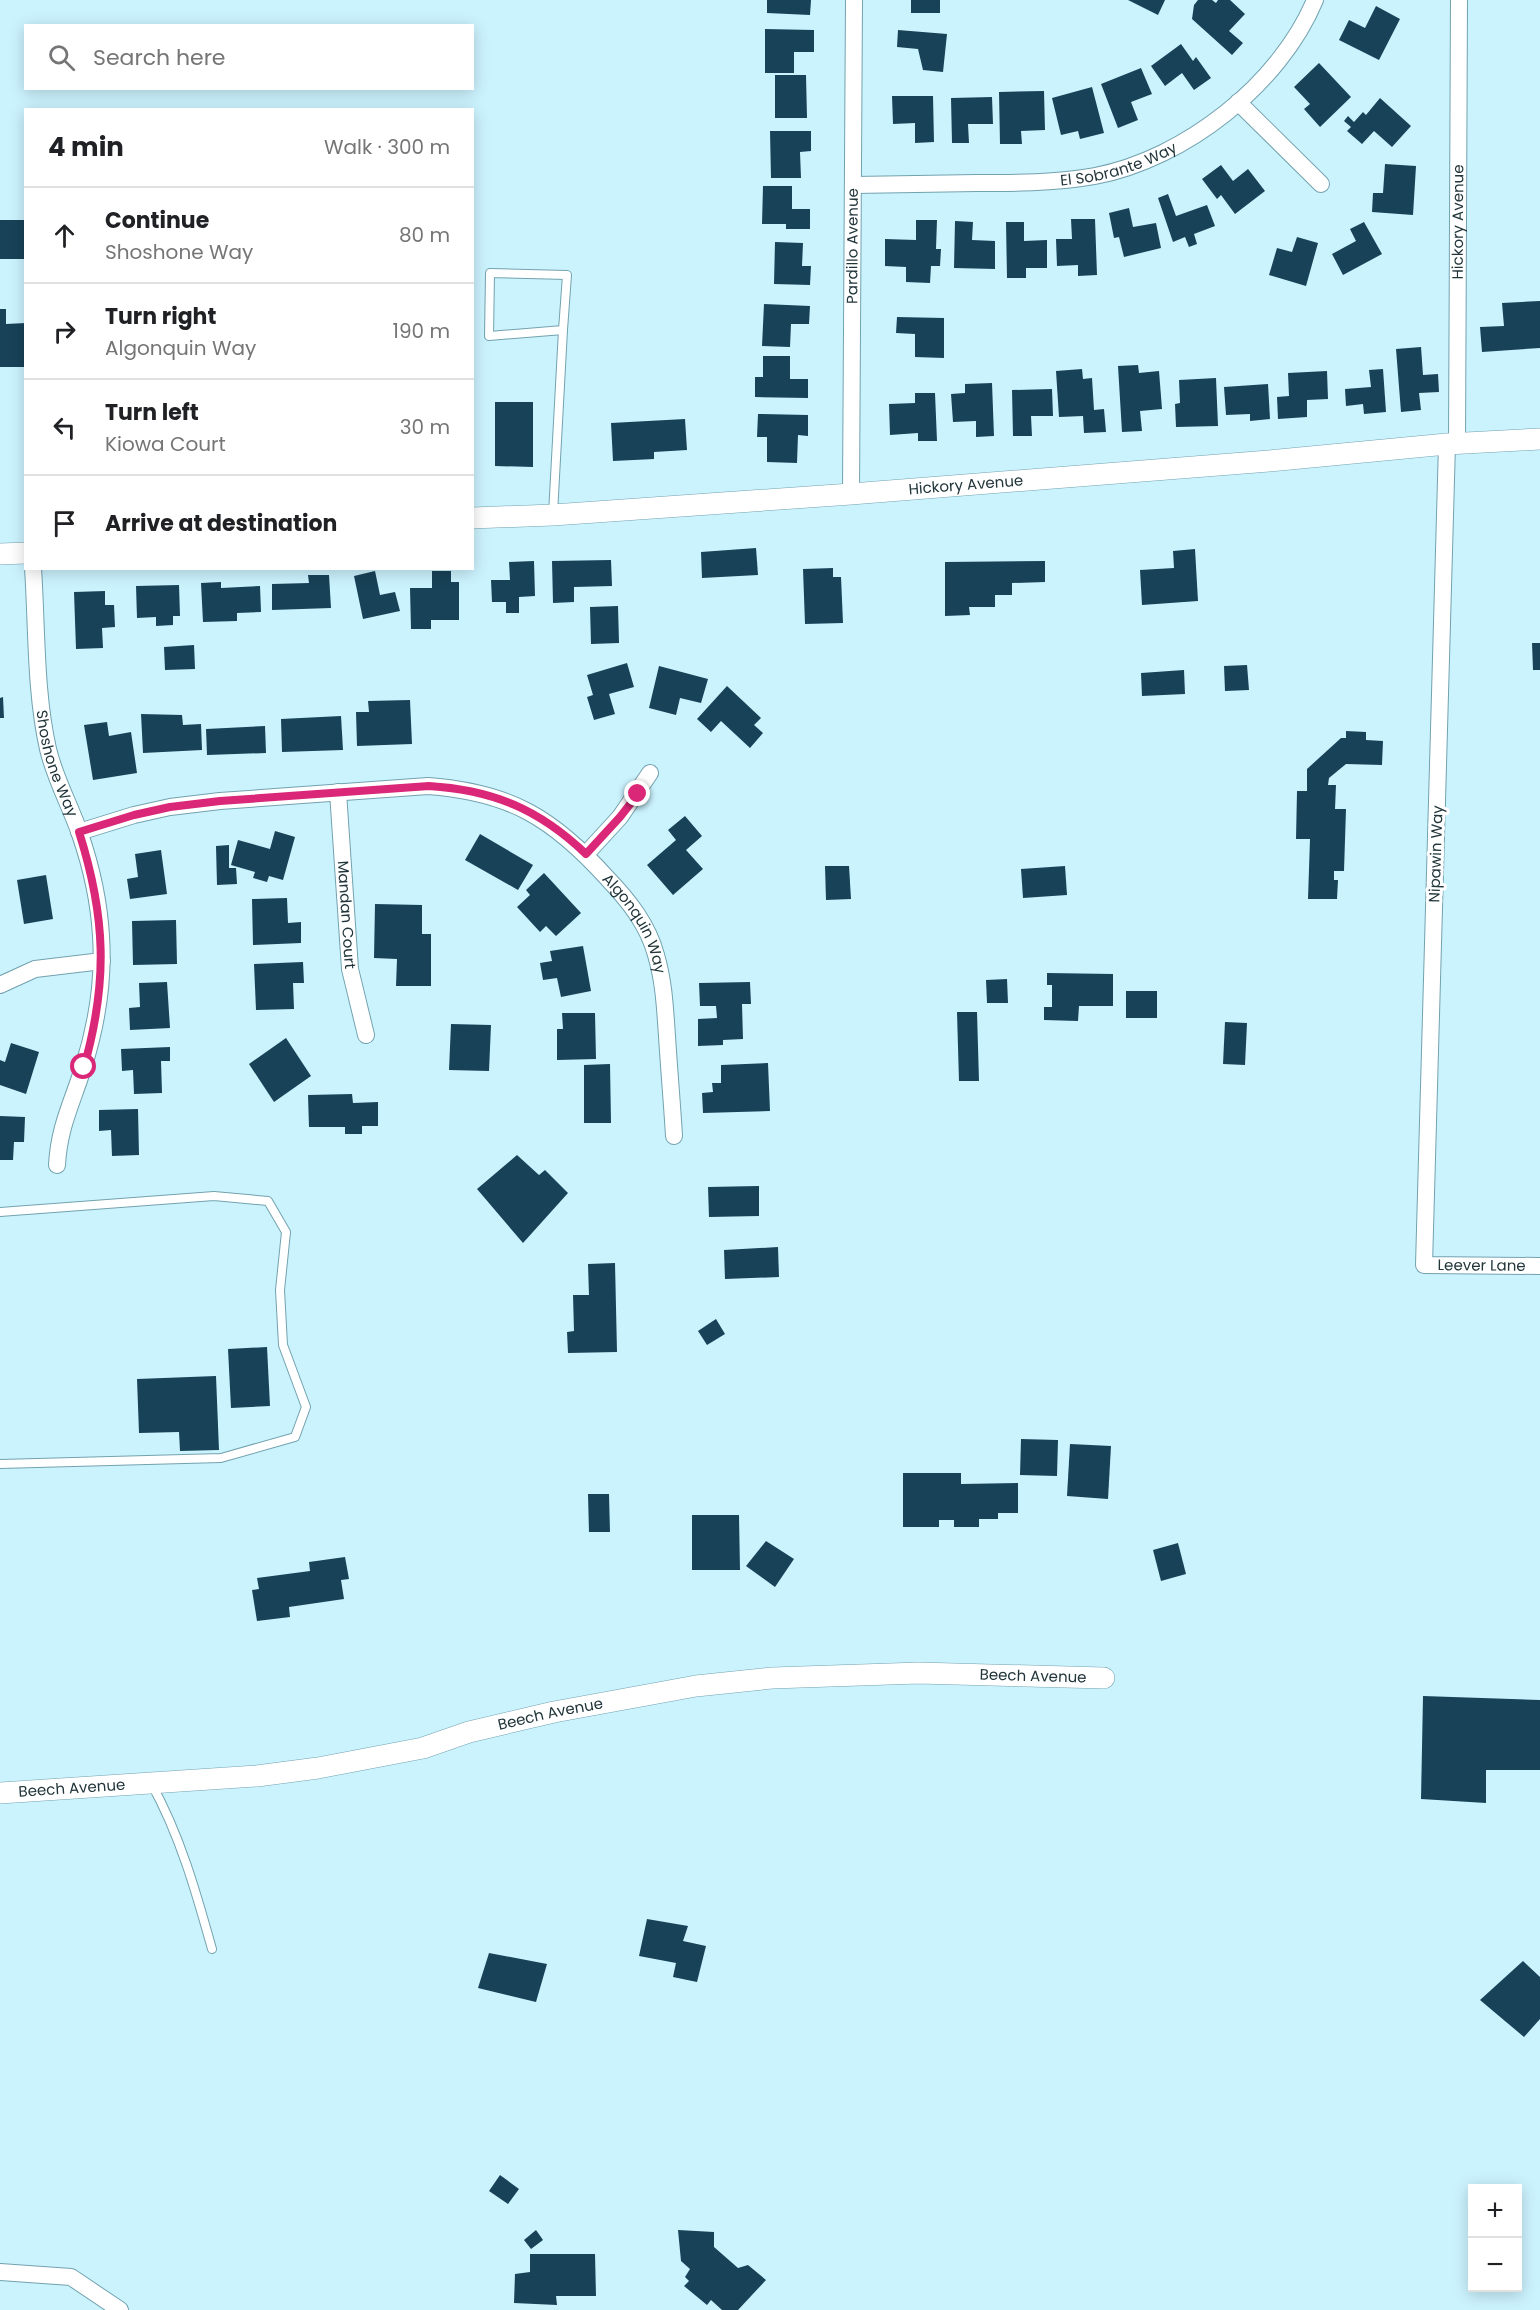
<!DOCTYPE html>
<meta charset="utf-8">
<style>
:root{--surface:#fff;--page:#f6f6f6;--text:#202124;--muted:#757577;--line:#e0e0e0}
body{margin:0;font-family:Poppins,sans-serif;background:var(--page);color:var(--text)}
.controls{position:absolute;right:18px;bottom:18px;display:grid;overflow:hidden;border-radius:0px;box-shadow:0 3px 15px #0003}
.controls button{width:54px;height:54px;display:grid;place-items:center;padding:0;border:0;border-bottom:2px solid var(--line);background:var(--surface);color:var(--text);font:30px sans-serif}
.stop{position:absolute;width:18px;height:18px;margin:-14px;border:4px solid #db2777;border-radius:50%;background:#fff}
.stop.end{background:#db2777;border-color:#fff;box-shadow:0 2px 6px #0008}
.list{margin:0;padding:0;list-style:none}
h2{display:flex;justify-content:space-between;align-items:center;height:78px;margin:0;padding:0 24px;font-size:26px}
h2 small{font-size:20px;font-weight:400;color:var(--muted)}
.list li{display:grid;grid-template-columns:39px 1fr auto;gap:18px;align-items:center;box-sizing:border-box;height:96px;padding:0 24px;border-top:2px solid var(--line)}
.list b{display:block;font-size:22px;white-space:nowrap}
.list p{margin:0;font-size:20px;white-space:nowrap;color:var(--muted)}
.list em{font-size:20px;font-style:normal;color:var(--muted)}
.icon{flex:none;width:33px;height:33px;fill:none;stroke:currentColor;stroke-width:2;stroke-linecap:round;stroke-linejoin:round}
.map{position:relative;flex:none;width:1540px;height:2310px;overflow:hidden}
.search{position:absolute;background:var(--surface);box-shadow:0 3px 15px #0003;left:24px;top:24px;width:450px;height:66px;display:flex;align-items:center;gap:15px;box-sizing:border-box;padding:0 21px;border-radius:0px;color:var(--muted);font-size:22px}
.panel{position:absolute;background:var(--surface);box-shadow:0 3px 15px #0003;left:24px;top:108px;width:450px;height:462px;border-radius:0px}
.map>svg:first-child{display:block}
</style>
<div class="map">
<svg width="1540" height="2310" viewBox="0 0 1540 2310">
<rect width="100%" height="100%" fill="#cbf3fe"/>
<g fill="#184258">
<polygon points="767,0 811,0 810,15 767,13"/>
<rect x="911" y="0" width="29" height="13"/>
<polygon points="1128,0 1165,0 1158,15"/>
<polygon points="1198,0 1212,0 1216,3 1218,0 1230,0 1245,14 1229,31 1243,43 1232,55 1192,19 1194,5"/>
<polygon points="1376,6 1400,19 1379,60 1339,40 1349,20 1365,28"/>
<polygon points="765,29 814,30 814,52 794,52 794,73 765,73"/>
<polygon points="898,30 947,34 943,72 923,70 918,49 897,47"/>
<polygon points="1181,44 1193,61 1196,57 1211,78 1194,90 1182,73 1165,86 1151,66"/>
<polygon points="1319,63 1351,97 1320,127 1304,109 1310,104 1294,87"/>
<polygon points="1141,68 1152,94 1131,102 1138,120 1118,128 1101,84"/>
<polygon points="775,75 806,75 807,118 775,118"/>
<polygon points="1092,87 1104,133 1080,139 1078,131 1061,135 1052,98"/>
<polygon points="1044,91 1045,130 1021,131 1022,144 1000,144 999,92"/>
<polygon points="892,96 933,96 934,142 915,143 915,123 893,124"/>
<polygon points="992,97 993,124 968,124 969,143 952,143 951,98"/>
<polygon points="1380,98 1411,126 1392,147 1374,131 1362,144 1347,131 1351,127 1344,121 1348,116 1354,122 1363,112 1366,115"/>
<polygon points="770,131 811,131 811,151 800,152 801,178 771,178"/>
<polygon points="1385,164 1416,166 1413,215 1372,212 1373,193 1383,193"/>
<polygon points="1221,165 1233,181 1248,169 1265,191 1235,214 1221,195 1217,199 1202,179"/>
<polygon points="763,186 792,186 792,209 810,209 810,229 786,229 786,224 762,224"/>
<polygon points="1168,194 1176,216 1207,205 1215,226 1194,234 1197,244 1189,247 1185,237 1173,242 1158,198"/>
<polygon points="1129,208 1133,227 1156,223 1161,248 1124,257 1119,237 1114,238 1109,213"/>
<polygon points="1071,219 1095,219 1097,275 1078,276 1078,265 1057,266 1056,239 1072,239"/>
<rect x="0" y="220" width="26" height="39"/>
<polygon points="916,220 937,220 936,249 941,249 940,266 931,266 930,283 906,282 906,267 885,266 885,239 916,240"/>
<polygon points="955,221 973,222 972,240 995,241 995,269 954,268"/>
<polygon points="1006,222 1024,222 1024,241 1047,240 1047,268 1026,268 1026,278 1007,278"/>
<polygon points="1364,222 1382,254 1343,275 1332,254 1356,241 1350,229"/>
<polygon points="1297,237 1318,243 1306,286 1269,275 1277,248 1292,252"/>
<polygon points="775,242 803,243 802,266 811,266 810,285 774,284"/>
<polygon points="1540,301 1540,348 1482,352 1480,327 1504,326 1502,303"/>
<polygon points="764,304 810,306 809,324 791,324 790,347 762,346"/>
<polygon points="0,309 6,309 6,324 26,323 26,367 0,367"/>
<polygon points="897,317 944,318 944,358 915,357 915,334 896,333"/>
<polygon points="1421,347 1423,375 1438,374 1439,392 1419,393 1421,410 1401,412 1396,349"/>
<polygon points="763,356 790,356 790,379 808,379 808,398 755,397 755,377 763,377"/>
<polygon points="1138,365 1139,373 1159,371 1162,409 1140,411 1142,431 1122,432 1118,366"/>
<polygon points="1082,369 1083,379 1092,378 1094,410 1104,409 1106,432 1084,433 1083,416 1059,417 1056,371"/>
<polygon points="1383,369 1386,412 1364,414 1363,404 1346,406 1345,389 1371,387 1369,370"/>
<polygon points="1327,371 1328,399 1307,400 1307,417 1278,419 1277,397 1289,396 1288,373"/>
<polygon points="1216,378 1218,426 1176,427 1175,404 1180,403 1179,380"/>
<polygon points="992,383 994,436 976,437 976,421 953,422 951,394 965,393 965,384"/>
<polygon points="1268,384 1270,419 1250,421 1250,414 1226,415 1224,387"/>
<polygon points="1052,389 1053,416 1031,416 1032,436 1013,436 1012,390"/>
<polygon points="915,393 935,393 937,441 918,441 918,433 890,435 889,404 915,403"/>
<polygon points="495,402 533,402 533,467 495,466"/>
<polygon points="758,414 808,415 808,436 798,435 797,463 767,462 767,437 757,437"/>
<polygon points="685,419 687,450 654,452 654,459 613,461 611,423"/>
<polygon points="756,548 758,575 702,578 701,552"/>
<polygon points="1195,549 1198,601 1142,605 1140,570 1174,568 1173,551"/>
<polygon points="611,560 612,586 574,587 574,602 553,603 552,561"/>
<polygon points="534,561 535,596 519,597 519,613 506,613 506,602 492,602 491,580 510,580 509,562"/>
<polygon points="1045,561 1045,582 1012,583 1012,595 995,595 995,607 969,607 970,615 945,616 945,562"/>
<polygon points="833,568 833,577 841,577 843,623 805,624 803,569"/>
<polygon points="375,571 380,595 395,592 400,611 363,619 354,576"/>
<polygon points="432,571 451,571 451,582 459,582 459,620 431,620 431,629 411,629 410,588 432,588"/>
<polygon points="308,575 329,575 331,608 272,610 272,584 309,583"/>
<polygon points="221,582 221,588 260,586 261,612 237,613 237,621 203,622 201,583"/>
<polygon points="179,585 180,616 173,616 173,625 156,626 156,617 137,618 136,586"/>
<polygon points="105,591 105,605 114,605 115,627 102,628 103,648 76,649 74,592"/>
<polygon points="618,606 619,643 591,644 590,607"/>
<polygon points="1532,643 1540,643 1540,670 1533,670"/>
<polygon points="194,645 195,669 165,670 164,647"/>
<polygon points="627,663 634,687 609,694 615,714 594,720 587,697 593,695 587,675"/>
<polygon points="1247,665 1249,690 1225,691 1224,666"/>
<polygon points="659,666 708,679 701,703 680,698 676,715 649,708"/>
<polygon points="1184,670 1185,694 1142,696 1141,673"/>
<polygon points="727,686 761,718 754,725 763,733 750,748 721,721 711,732 697,719"/>
<polygon points="3,697 4,718 0,718 0,698"/>
<polygon points="410,700 412,744 357,746 356,712 369,712 368,701"/>
<polygon points="141,714 182,715 183,725 201,724 202,750 143,753"/>
<polygon points="341,716 343,750 282,752 281,719"/>
<polygon points="107,722 109,736 131,732 137,773 93,780 84,725"/>
<polygon points="265,726 266,753 207,755 206,729"/>
<polygon points="1346,731 1366,732 1366,740 1383,741 1382,765 1346,764 1329,778 1328,785 1336,785 1335,809 1346,809 1344,871 1334,871 1334,880 1338,880 1337,899 1308,899 1310,839 1296,839 1297,791 1307,791 1307,769 1341,738 1346,738"/>
<polygon points="685,816 702,836 686,850 703,869 673,895 647,865 676,840 668,830"/>
<polygon points="275,831 295,837 283,880 269,876 267,882 253,878 255,872 231,865 238,840 270,849"/>
<polygon points="480,834 533,865 518,890 465,860"/>
<polygon points="229,845 229,868 236,868 237,884 217,885 216,846"/>
<polygon points="161,850 167,894 130,899 127,879 138,877 135,854"/>
<polygon points="825,866 849,866 851,899 826,900"/>
<polygon points="1065,866 1067,895 1023,898 1021,869"/>
<polygon points="544,873 581,913 556,936 546,926 540,932 517,907 530,895 526,890"/>
<polygon points="46,875 53,919 24,924 17,880"/>
<polygon points="287,898 288,923 301,922 301,943 253,945 252,899"/>
<polygon points="375,904 422,905 422,934 431,934 431,986 396,986 397,959 374,958"/>
<polygon points="176,920 177,964 133,965 132,921"/>
<polygon points="583,946 591,991 561,997 557,978 543,980 540,963 552,961 550,951"/>
<polygon points="303,962 304,983 293,983 294,1009 256,1010 254,964"/>
<polygon points="1047,973 1113,974 1113,1006 1079,1006 1078,1021 1044,1020 1044,1007 1052,1007 1052,985 1047,985"/>
<polygon points="1007,979 1008,1003 987,1003 986,980"/>
<polygon points="167,982 170,1028 130,1030 129,1008 140,1007 139,983"/>
<polygon points="750,982 751,1004 742,1004 743,1039 723,1040 723,1045 698,1046 698,1019 717,1018 716,1006 700,1006 699,983"/>
<rect x="1126" y="991" width="31" height="27"/>
<polygon points="957,1012 977,1012 979,1081 959,1081"/>
<polygon points="562,1013 595,1013 596,1059 557,1060 557,1029 563,1029"/>
<polygon points="1225,1022 1247,1023 1245,1065 1223,1064"/>
<polygon points="451,1024 491,1025 489,1071 449,1070"/>
<polygon points="286,1038 311,1076 274,1102 249,1064"/>
<polygon points="11,1043 39,1052 26,1094 0,1085 0,1060 5,1062"/>
<polygon points="170,1047 170,1061 161,1061 162,1093 134,1094 133,1070 122,1071 121,1049"/>
<polygon points="768,1063 770,1111 703,1113 702,1093 713,1092 712,1083 721,1083 721,1065"/>
<polygon points="610,1064 611,1123 584,1123 584,1065"/>
<polygon points="352,1094 353,1103 378,1102 378,1126 362,1126 362,1134 345,1134 345,1127 309,1127 308,1095"/>
<polygon points="138,1109 139,1155 112,1156 111,1130 99,1131 99,1110"/>
<polygon points="0,1116 25,1117 24,1142 14,1142 13,1160 0,1160"/>
<polygon points="517,1155 539,1175 545,1170 568,1193 523,1243 477,1189"/>
<polygon points="759,1186 759,1216 709,1217 708,1187"/>
<polygon points="778,1247 779,1277 725,1279 724,1250"/>
<polygon points="615,1263 617,1352 568,1353 567,1332 574,1331 573,1295 589,1295 588,1264"/>
<polygon points="716,1319 725,1334 707,1345 698,1331"/>
<polygon points="267,1347 270,1406 231,1408 228,1349"/>
<polygon points="216,1376 219,1450 180,1451 179,1432 139,1433 137,1379"/>
<polygon points="1021,1439 1058,1440 1057,1476 1020,1475"/>
<polygon points="1070,1444 1111,1446 1108,1499 1067,1496"/>
<polygon points="903,1473 961,1473 961,1484 1018,1483 1018,1513 998,1513 998,1519 979,1519 979,1527 954,1527 954,1520 939,1520 939,1527 903,1527"/>
<polygon points="588,1494 609,1494 610,1532 589,1532"/>
<polygon points="692,1515 739,1515 740,1570 692,1570"/>
<polygon points="766,1541 794,1559 775,1587 746,1566"/>
<polygon points="1178,1543 1186,1574 1161,1581 1153,1550"/>
<polygon points="345,1557 349,1579 341,1580 344,1599 289,1607 290,1617 257,1621 252,1590 259,1589 257,1578 310,1571 309,1562"/>
<polygon points="1423,1696 1540,1700 1540,1770 1486,1770 1486,1803 1421,1799"/>
<polygon points="647,1919 688,1926 683,1941 706,1946 697,1982 673,1977 676,1963 639,1956"/>
<polygon points="489,1953 547,1964 536,2002 478,1988"/>
<polygon points="1523,1961 1540,1977 1540,2019 1524,2037 1480,2000"/>
<polygon points="500,2175 519,2189 508,2204 489,2191"/>
<polygon points="536,2230 543,2240 531,2249 524,2240"/>
<polygon points="678,2230 714,2232 714,2247 738,2268 748,2265 766,2280 738,2310 722,2310 711,2300 707,2305 684,2286 689,2281 685,2277 690,2269 681,2261"/>
<polygon points="530,2254 595,2254 596,2296 556,2296 557,2305 514,2303 515,2274 530,2272"/>
</g>
<g fill="none" stroke-linecap="round" stroke-linejoin="round">
<g stroke="#72a2af" stroke-width="10">
<g id="service">
<polyline points="553,514 563,330 489,336 490,273 567,275 563,330"/>
<polyline points="0,1212 214,1196 268,1201 286,1232 280,1290 283,1345 306,1407 295,1437 221,1458 0,1464"/>
<path d="M151,1783C180,1835 196,1892 212,1949"/>
</g>
</g>
<g stroke="#72a2af" stroke-width="18">
<g id="minor">
<polyline points="1238,102 1321,184"/>
<path id="s1" d="M854,185C895,184 936,184 977,183C1017,183 1056,183 1095,176C1185,159 1280,84 1315,0"/>
<path id="s2" d="M1447,444L1424,1265L1540,1266"/>
<path id="s3" d="M1457,444L1459,0"/>
<path id="s4" d="M851,494L854,0"/>
<path id="s5" d="M33,568C37,628 35,691 48,749C55,779 70,805 80,834C91,866 99,901 101,936C104,980 97,1023 84,1065C73,1101 59,1126 57,1165"/>
<path id="s6" d="M338,792L350,969L366,1035"/>
<path id="s7" d="M79,832L134,815L170,807L220,801L428,786C511,792 554,819 608,879C629,901 648,925 656,955C664,982 665,1008 667,1036C669,1069 672,1102 674,1136"/>
<polyline points="586,854 620,817 650,773"/>
<polyline points="0,985 35,969 102,961"/>
<polyline points="0,2272 71,2277 120,2310"/>
</g>
</g>
<g stroke="#72a2af" stroke-width="22">
<g id="tertiary">
<path id="s8" d="M472,518L553,515L851,494L1269,461L1447,444L1540,439"/>
<polyline points="0,554 26,553"/>
<path id="s9" d="M0,1793L257,1776L318,1768L423,1748L469,1732L554,1712L696,1686L772,1678L919,1673L1104,1678"/>
</g>
</g>
<use href="#service" stroke="#fff" stroke-width="8"/>
<use href="#minor" stroke="#fff" stroke-width="16"/>
<use href="#tertiary" stroke="#fff" stroke-width="21"/>
</g>
<g fill="none" stroke-linecap="round" stroke-linejoin="round">
<path stroke="#db2777" stroke-width="8" d="M84,1067C108,982 106,917 79,832L134,815L170,807L220,801L429,786C493,790 539,809 586,854L620,817L638,794"/>
</g>
<g text-anchor="middle" stroke-width="6" stroke-linejoin="round" paint-order="stroke">
<g font-size="15" fill="#21353a" stroke="#fff">
<text dy="5" stroke="none"><textPath href="#s1" startOffset="267">El Sobrante Way</textPath></text>
<text dy="5" stroke="none"><textPath href="#s3" startOffset="222">Hickory Avenue</textPath></text>
<text dy="5" stroke="none"><textPath href="#s4" startOffset="248">Pardillo Avenue</textPath></text>
<text dy="5" stroke="none"><textPath href="#s8" startOffset="495">Hickory Avenue</textPath></text>
<text dy="5" stroke="none"><textPath href="#s5" startOffset="198">Shoshone Way</textPath></text>
<text transform="translate(1436 854) rotate(-88)" y="5">Nipawin Way</text>
<text dy="5" stroke="none"><textPath href="#s6" startOffset="123">Mandan Court</textPath></text>
<text dy="5" stroke="none"><textPath href="#s7" startOffset="615">Algonquin Way</textPath></text>
<text dy="5" stroke="none"><textPath href="#s2" startOffset="879">Leever Lane</textPath></text>
<text dy="5" stroke="none"><textPath href="#s9" startOffset="1044">Beech Avenue</textPath></text>
<text dy="5" stroke="none"><textPath href="#s9" startOffset="558">Beech Avenue</textPath></text>
<text dy="5" stroke="none"><textPath href="#s9" startOffset="72">Beech Avenue</textPath></text>
</g>
</g>
</svg>
<div class="controls">
<button>+</button>
<button>−</button>
</div>
<div class="stop" style="left:84px;top:1067px"></div>
<div class="stop end" style="left:638px;top:794px"></div>
<div class="search"><svg class="icon" aria-label="search" viewBox="0 0 24 24"><circle cx="10" cy="10" r="6"/><path d="M15 15l6 6"/></svg>Search here</div>
<section class="panel">
<h2>4 min<small>Walk · 300 m</small></h2>
<ul class="list">
<li><svg class="icon" aria-label="ahead" viewBox="0 0 24 24"><path d="M12 20V5M6 11l6-6 6 6"/></svg><div><b>Continue</b><p>Shoshone Way</p></div><em>80 m</em></li>
<li><svg class="icon" aria-label="right" viewBox="0 0 24 24"><path d="M7 20v-9h11M14 6l5 5-5 5"/></svg><div><b>Turn right</b><p>Algonquin Way</p></div><em>190 m</em></li>
<li><svg class="icon" aria-label="left" viewBox="0 0 24 24"><path d="M17 20v-9H6M10 6l-5 5 5 5"/></svg><div><b>Turn left</b><p>Kiowa Court</p></div><em>30 m</em></li>
<li><svg class="icon" aria-label="arrive" viewBox="0 0 24 24"><path d="M6 21V4h12l-3 4 3 4H6"/></svg><div><b>Arrive at destination</b></div></li>
</ul>
</section>
</div>
